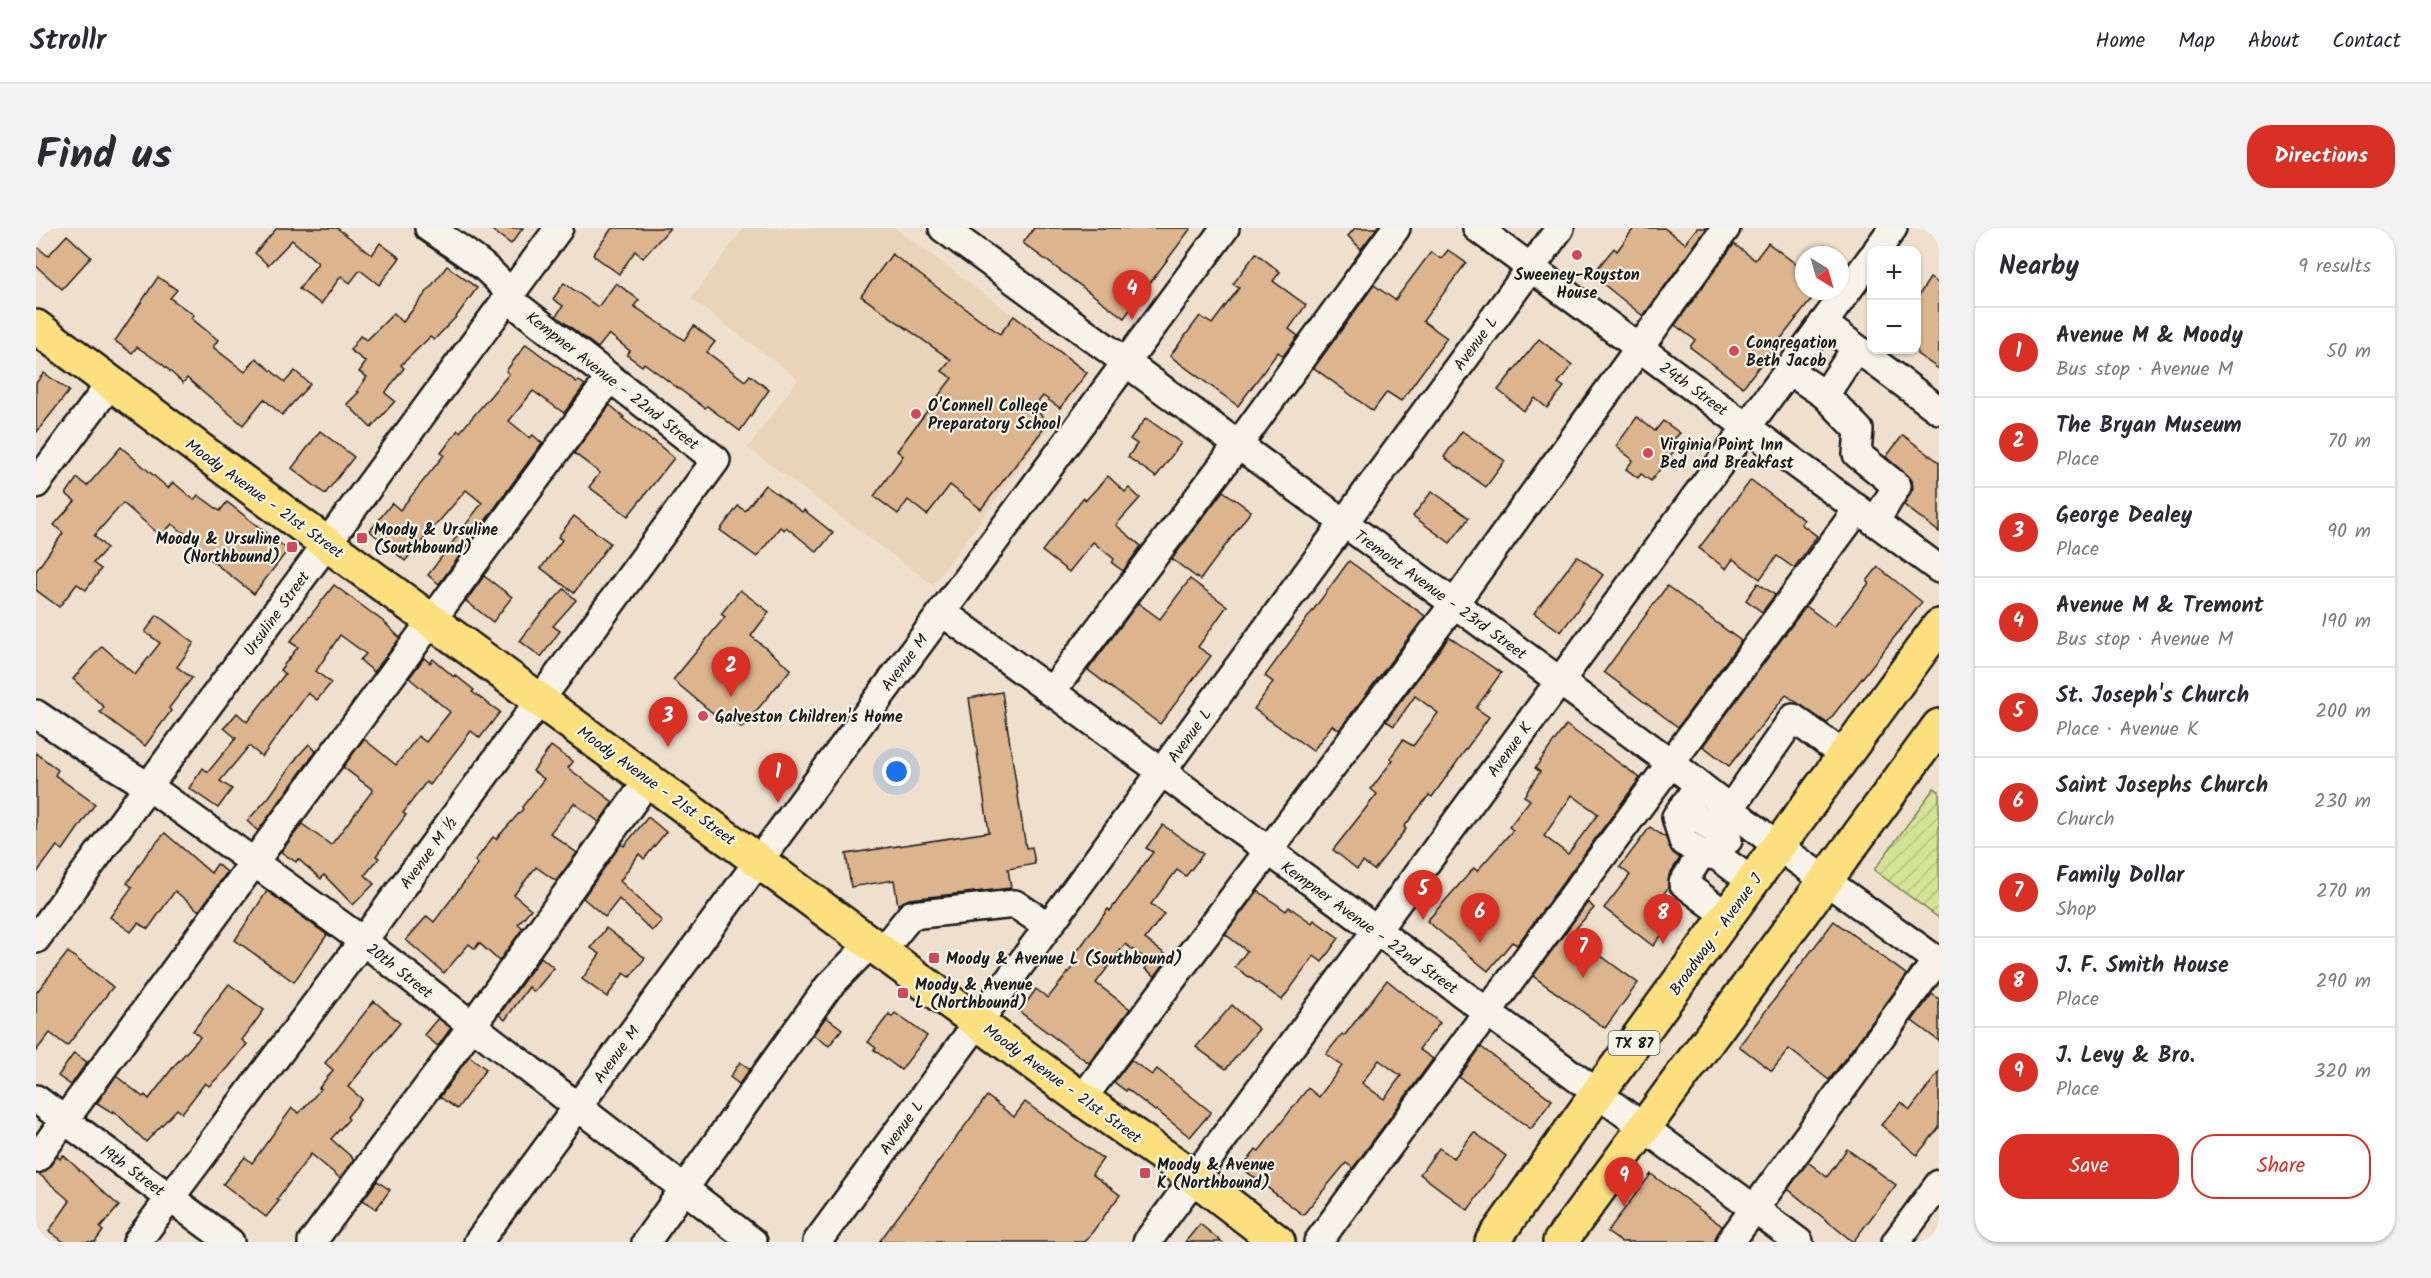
<!DOCTYPE html>
<meta charset="utf-8">
<style>
:root{--surface:#fff;--page:#f2f2f3;--text:#2b2b33;--muted:#7c7c81;--line:#e1e1e2;--accent:#d93025}
body{margin:0;font-family:Kalam,sans-serif;background:var(--page);color:var(--text)}
.controls{position:absolute;right:18px;top:18px;display:grid;overflow:hidden;border-radius:12px;box-shadow:0 2px 4px #0004}
.controls button{width:54px;height:54px;display:grid;place-items:center;padding:0;border:0;border-bottom:2px solid var(--line);background:var(--surface);color:var(--text);font:30px sans-serif}
.compass{position:absolute;left:1759px;top:18px;width:54px;height:54px;border-radius:50%;background:var(--surface);box-shadow:0 2px 4px #0004;rotate:143deg}
.you{position:absolute;left:861px;top:544px;width:21px;height:21px;margin:-15px;border:4px solid #fff;border-radius:50%;background:#1a73e8;box-shadow:0 0 0 9px #1a73e833}
.badge{display:grid;place-items:center;width:39px;height:39px;border-radius:50%;background:var(--accent);color:#fff;font-size:20px;font-weight:700}
.pin{position:absolute;translate:-50% -50px;filter:drop-shadow(0 2px 3px #0008)}
.pin::after{content:'';position:absolute;top:32px;width:21px;height:18px;background:inherit;clip-path:polygon(0 0,100% 0,50% 100%)}
.list{margin:0;padding:0;list-style:none}
h2{display:flex;justify-content:space-between;align-items:center;height:78px;margin:0;padding:0 24px;font-size:26px}
h2 small{font-size:20px;font-weight:400;color:var(--muted)}
.list li{display:grid;grid-template-columns:39px 1fr auto;gap:18px;align-items:center;box-sizing:border-box;height:90px;padding:0 24px;border-top:2px solid var(--line)}
.list b{display:block;font-size:22px;white-space:nowrap}
.list p{margin:0;font-size:20px;white-space:nowrap;color:var(--muted)}
.list em{font-size:20px;font-style:normal;color:var(--muted)}
.actions{display:flex;gap:12px;padding:18px 24px}
.actions a{flex:1;padding:14px 0;border:2px solid var(--accent);border-radius:24px;text-align:center;font-size:21px;color:var(--accent)}
.actions .main{background:var(--accent);color:#fff}
.map{position:relative;flex:none;width:1903px;height:1014px;overflow:hidden;border-radius:24px}
header{display:flex;align-items:center;gap:36px;box-sizing:border-box;height:84px;padding:0 30px;background:var(--surface);border-bottom:2px solid var(--line)}
header strong{font-size:28px}
nav{display:flex;gap:33px;margin-inline-start:auto;font-size:21px}
.intro{display:flex;align-items:center;justify-content:space-between;box-sizing:border-box;height:144px;padding:0 36px}
h1{margin:0;font-size:42px}
.button{padding:15px 27px;border-radius:24px;background:var(--accent);color:#fff;font-size:21px;font-weight:700}
main{display:flex;gap:36px;padding:0 36px}
aside{flex:1;background:var(--surface);border-radius:24px;box-shadow:0 2px 4px #0004}
.map>svg:first-child{display:block}
</style>
<header>
<strong>Strollr</strong>
<nav><a>Home</a><a>Map</a><a>About</a><a>Contact</a></nav>
</header>
<div class="intro"><h1>Find us</h1><a class="button">Directions</a></div>
<main>
<div class="map">
<svg width="1903" height="1014" viewBox="0 0 1903 1014">
<defs>
<pattern id="garden-furrows" width="10" height="10" patternUnits="userSpaceOnUse" patternTransform="scale(1.5)"><rect width="10" height="10" fill="#d4e396"/><path d="M-1 1l2-2M0 10L10 0M9 11l2-2" fill="none" stroke="#b5c281"/></pattern>
</defs>
<rect width="100%" height="100%" fill="#efe0cd"/>
<filter id="ink" filterUnits="userSpaceOnUse"><feTurbulence type="fractalNoise" baseFrequency=".0167" numOctaves="2"/><feDisplacementMap in="SourceGraphic" scale="12" xChannelSelector="R" yChannelSelector="G"/><feConvolveMatrix kernelMatrix="1 2 1 2 8 2 1 2 1" color-interpolation-filters="sRGB"/></filter>
<g filter="url(#ink)">
<polygon fill="#e9d3ba" points="708,0 859,0 1054,144 897,357 712,220 762,151 655,71"/>
<polygon fill="url(#garden-furrows)" stroke="#788059" stroke-width="1.5" points="1898,560 1903,563 1903,690 1838,642"/>
<g fill="#dcb48d" stroke="#1c1c1c" stroke-width="1.5" fill-rule="evenodd">
<polygon points="241,0 301,0 336,27 344,15 364,30 343,57 324,42 314,55 305,48 285,76 263,61 282,35 256,12 232,37 219,25"/>
<polygon points="453,0 487,0 475,16"/>
<polygon points="576,0 634,0 607,30 599,23 583,46 557,27"/>
<polygon points="998,0 1155,0 1088,90 987,15"/>
<polygon points="1319,0 1341,0 1325,21 1312,8"/>
<polygon points="1598,0 1628,0 1649,15 1661,0 1671,0 1607,88 1556,47 1578,20 1581,23"/>
<polygon points="31,7 55,29 26,61 0,38 0,18 12,28"/>
<polygon points="1732,15 1768,42 1768,63 1782,63 1707,159 1654,119 1659,112 1639,97 1698,16 1719,32"/>
<polygon points="1412,22 1430,35 1387,93 1411,110 1365,173 1351,164 1337,183 1278,140 1338,57 1359,72 1395,24 1405,31"/>
<polygon points="1220,25 1244,44 1237,53 1270,77 1253,101 1262,108 1247,128 1242,124 1202,178 1134,128 1164,88 1176,96 1203,60 1197,56"/>
<polygon points="856,26 964,106 978,88 1051,145 1024,180 1007,168 997,180 1013,194 945,281 914,257 891,287 872,272 862,286 838,268 867,228 861,223 916,150 906,143 915,132 825,68"/>
<polygon points="411,38 441,60 420,89 398,112 394,109 365,137 368,140 349,165 359,173 335,200 311,176 323,164 321,163 331,149 323,144 330,134 314,122 324,108 331,112 358,85 367,94"/>
<polygon points="122,49 141,62 134,70 158,87 155,90 182,112 177,119 209,144 220,130 249,154 259,143 274,156 246,187 228,171 207,197 151,150 147,155 126,136 101,119 96,125 79,113"/>
<polygon points="1894,50 1903,56 1903,141 1881,126 1881,70"/>
<polygon points="528,55 562,79 580,55 603,72 598,78 648,112 658,98 679,114 671,124 709,153 714,147 733,162 704,203 671,178 669,180 608,135 606,138 591,127 594,123 573,106 562,120 520,88 527,78 517,71"/>
<polygon points="1503,111 1536,137 1522,155 1528,159 1511,180 1499,170 1488,183 1462,162"/>
<polygon points="490,116 541,154 543,153 549,157 528,185 497,163 473,193 494,210 497,207 506,215 403,356 392,347 446,275 430,262 369,333 334,303 356,275 364,282 408,227 405,225 422,202 424,204 473,146 470,143"/>
<polygon points="8,145 33,163 0,205 0,155"/>
<polygon points="574,177 588,189 586,190 616,213 617,212 638,230 592,288 553,259 564,245 538,225"/>
<polygon points="1601,189 1619,203 1627,193 1644,205 1638,211 1644,215 1615,253 1605,246 1602,250 1590,241 1597,232 1580,218"/>
<polygon points="1110,190 1145,215 1120,249 1092,229 1101,216 1094,211"/>
<polygon points="284,203 318,229 289,266 256,240"/>
<polygon points="1426,203 1469,233 1450,259 1408,229"/>
<polygon points="1867,207 1903,234 1903,304 1868,277 1877,260 1876,252 1850,229"/>
<polygon points="85,219 132,260 137,254 158,272 162,267 184,283 191,274 252,322 218,366 157,318 160,314 136,296 125,308 87,275 58,308 71,320 57,335 65,341 50,362 41,356 23,379 0,362 0,343 27,305 18,297 39,273 30,266 41,250 51,258"/>
<polygon points="1072,248 1089,264 1093,260 1104,270 1080,297 1105,318 1087,343 1076,335 1078,331 1057,314 1033,344 1006,323 1047,270 1050,272"/>
<polygon points="1715,252 1768,292 1765,296 1781,308 1758,340 1741,328 1724,351 1697,331 1690,341 1663,320"/>
<polygon points="729,257 766,284 768,282 797,305 781,324 750,299 748,302 744,299 721,329 684,302 702,278 709,283"/>
<polygon points="1187,263 1215,283 1164,352 1136,331"/>
<polygon points="1396,263 1433,290 1414,315 1377,288"/>
<polygon points="538,288 574,315 538,365 505,340 526,312 522,309"/>
<polygon points="1541,328 1567,347 1525,404 1498,385"/>
<polygon points="1313,333 1389,388 1303,502 1296,497 1277,523 1218,481 1237,454 1229,448"/>
<polygon points="1842,339 1886,374 1791,495 1750,467 1693,538 1667,518 1770,378 1798,399 1833,355 1831,353"/>
<polygon points="448,348 476,369 457,394 430,373"/>
<polygon points="1154,351 1191,378 1162,419 1175,428 1124,496 1052,442 1102,375 1124,391"/>
<polygon points="1722,355 1739,367 1726,384 1710,372"/>
<polygon points="298,357 348,394 364,410 338,444 324,432 330,426 304,407 280,443 295,455 281,472 272,465 226,529 213,518 184,553 196,561 182,580 153,560 167,540 172,544 200,510 188,500 201,485 211,494 249,446 244,442 262,419 254,414"/>
<polygon points="1631,358 1705,413 1642,499 1568,444"/>
<polygon points="528,361 540,372 517,398 524,403 505,429 484,413 503,388"/>
<polygon points="704,362 733,384 715,408 755,441 706,500 689,486 684,491 637,452 689,389 685,386"/>
<polygon points="121,387 158,415 141,439 156,450 133,480 135,483 109,518 64,484 68,479 37,451 66,418 99,447 124,415 109,404"/>
<polygon points="1413,409 1465,445 1440,480 1453,489 1396,569 1393,567 1368,599 1370,601 1338,642 1327,634 1321,641 1297,622 1341,566 1335,561 1357,532 1354,530 1367,512 1377,518 1402,485 1379,468 1358,498 1350,493"/>
<polygon points="388,430 394,435 397,431 418,449 419,447 438,462 436,464 464,484 444,510 435,503 394,557 390,554 367,585 370,587 340,628 343,630 329,647 338,656 317,677 288,647 285,651 262,631 260,634 245,624 266,596 295,617 337,562 307,539 328,511 360,537 382,508 390,514 414,484 373,450"/>
<polygon points="966,464 990,620 996,619 999,636 972,641 975,660 873,671 862,677 858,652 815,659 810,626 953,604 933,470"/>
<path d="M1530,497L1604,550L1481,717L1476,714L1452,743L1391,693L1438,640L1441,643L1477,602L1473,599L1494,572L1488,568L1504,544L1499,540ZM1536,567L1562,586L1532,626L1508,608Z"/>
<polygon points="273,516 280,523 222,603 211,593 233,569 262,528"/>
<polygon points="515,518 537,534 532,540 577,574 563,594 538,575 514,605 541,625 520,653 500,639 478,667 495,681 482,696 487,700 463,733 443,715 439,721 433,716 408,745 370,712 391,688 398,694 442,636 439,633 457,609 460,611 487,581 486,579 508,551 497,543"/>
<polygon points="0,525 22,542 19,547 59,576 27,622 21,618 0,646"/>
<polygon points="612,589 630,604 608,631 603,626 584,653 626,693 616,703 583,671 569,689 547,670 585,616 588,618"/>
<polygon points="1127,597 1167,626 1150,648 1141,642 1115,676 1128,686 1109,711 1133,729 1119,748 1109,741 1114,734 1089,716 1060,755 1094,781 1053,835 984,784 1000,761 1012,770 1039,736 1035,732 1072,681 1074,683 1117,624 1110,620"/>
<polygon points="1614,599 1630,610 1637,625 1644,630 1633,647 1632,660 1616,681 1635,695 1617,718 1568,680 1594,647 1584,639"/>
<polygon points="129,605 175,645 181,636 191,644 163,683 139,663 112,701 102,695 95,704 74,689 96,659 91,655 112,624"/>
<polygon points="231,663 291,707 258,754 199,712"/>
<polygon points="1222,663 1250,683 1253,679 1276,695 1278,692 1303,710 1286,734 1278,728 1246,772 1199,739 1211,723 1189,706"/>
<polygon points="1552,674 1558,680 1535,706 1602,755 1569,800 1497,748"/>
<polygon points="1798,693 1871,747 1793,852 1753,821 1736,843 1703,818"/>
<polygon points="570,700 609,730 594,749 588,745 571,769 546,751 564,726 555,720"/>
<polygon points="32,724 77,759 31,818 14,805 0,823 0,765"/>
<polygon points="505,729 518,740 498,764 493,759 469,792 463,787"/>
<path d="M1351,752L1404,795L1383,821L1397,831L1317,940L1310,935L1267,987L1206,940L1220,921L1223,923L1272,860L1283,869L1306,838L1290,826L1306,806L1308,808ZM1343,832L1365,848L1348,871L1326,855Z"/>
<polygon points="193,756 228,782 206,812 211,816 192,840 173,858 169,855 146,885 141,881 110,914 78,883 77,885 61,875 80,848 107,869 109,867 113,871 138,838 164,809 157,803"/>
<polygon points="1896,766 1903,771 1903,813 1876,793"/>
<polygon points="338,773 364,795 312,859 326,871 311,889 313,891 295,911 318,931 304,950 275,926 241,971 243,973 230,989 187,956 209,929 216,935 256,880 263,885 285,861 283,860 297,842 289,835"/>
<polygon points="1196,777 1223,801 1190,841 1160,819"/>
<polygon points="859,785 891,808 865,842 838,822 840,820 832,814 853,786 856,789"/>
<polygon points="790,789 806,801 793,818 777,807"/>
<polygon points="402,790 415,800 402,818 388,807"/>
<polygon points="1445,819 1516,872 1495,901 1423,849"/>
<polygon points="38,825 51,834 35,857 22,848"/>
<polygon points="433,828 450,841 421,881 404,869"/>
<polygon points="1095,832 1116,847 1121,841 1175,884 1154,909 1120,882 1119,883 1091,861 1090,863 1078,854"/>
<polygon points="704,834 714,841 703,856 694,849"/>
<polygon points="1903,844 1903,900 1881,927 1845,897 1865,874 1874,882"/>
<polygon points="951,868 978,889 989,874 1067,931 1056,946 1084,967 1049,1014 843,1014"/>
<polygon points="1438,904 1470,928 1432,982 1384,946 1403,920 1418,930"/>
<polygon points="1811,921 1860,957 1817,1014 1752,961 1772,934 1791,949"/>
<polygon points="27,927 83,978 64,1000 67,1003 59,1014 28,1014 13,1003 34,973 3,946 12,941 21,928 24,931"/>
<polygon points="1615,946 1686,998 1679,1014 1585,1014 1571,1004"/>
<polygon points="341,953 354,962 340,981 327,972"/>
<polygon points="1164,996 1186,1014 1149,1014"/>
</g>
<g fill="none" stroke-linecap="round" stroke-linejoin="round">
<g stroke="#1c1c1c" stroke-width="32">
<g id="minor">
<polyline points="907,0 1635,535 1743,619 1903,734"/>
<polyline points="1441,0 1903,341"/>
<polyline points="1841,22 1857,0"/>
<polyline points="1787,95 1903,182"/>
<polyline points="1752,142 1789,167 1823,202 1821,226 1861,258 1839,294"/>
<polyline points="1789,167 1820,120"/>
<polyline points="0,256 74,156"/>
<polyline points="906,384 1126,544 1763,1014"/>
<polyline points="1015,464 1202,217 1360,0"/>
<polyline points="0,486 48,519 112,558 327,713 717,1014"/>
<polyline points="1663,557 1640,589 1647,613 1665,626 1681,628 1717,654"/>
<polyline points="1647,579 1692,612"/>
<polyline points="1694,581 1757,490 1809,528"/>
<polyline points="1665,626 1647,655 1691,688"/>
<polyline points="0,711 523,0"/>
<polyline points="846,723 875,687 979,676 1012,698"/>
<polyline points="0,871 194,1014"/>
<polyline points="1046,871 1418,376 1690,0"/>
<polyline points="0,931 574,150"/>
<path d="M101,1014L327,713L680,232L479,76C462,42 424,22 393,0"/>
<polyline points="276,1014 402,845 613,551"/>
<polyline points="442,1014 1189,0"/>
<polyline points="610,1014 792,759 835,715"/>
<polyline points="781,1014 1524,0"/>
<polyline points="1111,1014 1836,29"/>
<polyline points="1282,1014 1822,281"/>
<polyline points="1694,1014 1901,732"/>
<polyline points="1860,1014 1903,956"/>
</g>
</g>
<g stroke="#1c1c1c" stroke-width="38">
<g id="major">
<polyline points="0,99 230,271 1046,871 1158,949 1242,1014"/>
<polyline points="1456,1014 1561,866 1903,398"/>
<polyline points="1524,1014 1903,498"/>
</g>
</g>
<use href="#minor" stroke="#f7f3e8" stroke-width="27"/>
<use href="#major" stroke="#fce080" stroke-width="33"/>
</g>
</g>
<g fill="#d1495b" stroke="#f7f3e8" stroke-width="2">
<circle cx="1541" cy="27" r="6"/>
<circle cx="1698" cy="123" r="6"/>
<circle cx="880" cy="186" r="6"/>
<circle cx="1612" cy="225" r="6"/>
<rect x="320" y="304" width="12" height="12" rx="3"/>
<rect x="250" y="313" width="12" height="12" rx="3"/>
<circle cx="667" cy="488" r="6"/>
<rect x="892" y="724" width="12" height="12" rx="3"/>
<rect x="861" y="759" width="12" height="12" rx="3"/>
<rect x="1103" y="939" width="12" height="12" rx="3"/>
</g>
<g text-anchor="middle" stroke-width="4.5" stroke-linejoin="round" paint-order="stroke">
<rect fill="#f7f3e8" stroke="#5e5c59" stroke-width="1.5" x="1572.5" y="803" width="51" height="24" rx="4.5"/>
<g font-size="15" font-weight="bold" fill="#1c1c1c">
<text x="1598" y="820">TX 87</text>
</g>
<g font-size="16" font-weight="bold" fill="#1c1c1c" stroke="#f7f3e8" text-anchor="start">
<text x="1541" y="52" text-anchor="middle">Sweeney-Royston<tspan x="1541" dy="18">House</tspan></text>
<text x="1710" y="120">Congregation<tspan x="1710" dy="18">Beth Jacob</tspan></text>
<text x="892" y="183">O'Connell College<tspan x="892" dy="18">Preparatory School</tspan></text>
<text x="1624" y="222">Virginia Point Inn<tspan x="1624" dy="18">Bed and Breakfast</tspan></text>
<text x="338" y="307">Moody &amp; Ursuline<tspan x="338" dy="18">(Southbound)</tspan></text>
<text x="244" y="316" text-anchor="end">Moody &amp; Ursuline<tspan x="244" dy="18">(Northbound)</tspan></text>
<text x="679" y="494">Galveston Children's Home</text>
<text x="910" y="736">Moody &amp; Avenue L (Southbound)</text>
<text x="879" y="762">Moody &amp; Avenue<tspan x="879" dy="18">L (Northbound)</tspan></text>
<text x="1121" y="942">Moody &amp; Avenue<tspan x="1121" dy="18">K (Northbound)</tspan></text>
</g>
<g font-size="16" fill="#1c1c1c" stroke="#f7f3e8">
<text transform="translate(1439 115) rotate(-54)" y="6">Avenue L</text>
<text transform="translate(577 152) rotate(38)" y="6">Kempner Avenue - 22nd Street</text>
<text transform="translate(1658 160) rotate(36)" y="6">24th Street</text>
<text transform="translate(229 270) rotate(36)" y="6">Moody Avenue - 21st Street</text>
<text transform="translate(1405 366) rotate(36)" y="6">Tremont Avenue - 23rd Street</text>
<text transform="translate(240 385) rotate(-54)" y="6">Ursuline Street</text>
<text transform="translate(868 434) rotate(-53)" y="6">Avenue M</text>
<text transform="translate(1153 507) rotate(-54)" y="6">Avenue L</text>
<text transform="translate(1473 521) rotate(-54)" y="6">Avenue K</text>
<text transform="translate(621 557) rotate(36)" y="6">Moody Avenue - 21st Street</text>
<text transform="translate(392 624) rotate(-54)" y="6">Avenue M ½</text>
<text transform="translate(1334 699) rotate(36)" y="6">Kempner Avenue - 22nd Street</text>
<text transform="translate(1679 706) rotate(-54)" y="6">Broadway - Avenue J</text>
<text transform="translate(364 742) rotate(38)" y="6">20th Street</text>
<text transform="translate(580 826) rotate(-54)" y="6">Avenue M</text>
<text transform="translate(1027 855) rotate(36)" y="6">Moody Avenue - 21st Street</text>
<text transform="translate(865 899) rotate(-54)" y="6">Avenue L</text>
<text transform="translate(97 942) rotate(36)" y="6">19th Street</text>
</g>
</g>
</svg>
<div class="controls">
<button>+</button>
<button>−</button>
</div>
<svg class="compass" viewBox="-18 -18 36 36"><path d="M0-13l5 13h-10z" fill="#e53935"/><path d="M0 13l5-13h-10z" fill="#7c7c81"/></svg>
<div class="you"></div>
<div class="pin badge" style="left:742px;top:575px">1</div>
<div class="pin badge" style="left:695px;top:469px">2</div>
<div class="pin badge" style="left:632px;top:519px">3</div>
<div class="pin badge" style="left:1096px;top:92px">4</div>
<div class="pin badge" style="left:1387px;top:692px">5</div>
<div class="pin badge" style="left:1444px;top:715px">6</div>
<div class="pin badge" style="left:1547px;top:750px">7</div>
<div class="pin badge" style="left:1627px;top:716px">8</div>
<div class="pin badge" style="left:1588px;top:979px">9</div>
</div>
<aside>
<h2>Nearby<small>9 results</small></h2>
<ul class="list">
<li><span class="badge">1</span><div><b>Avenue M &amp; Moody</b><p>Bus stop · Avenue M</p></div><em>50 m</em></li>
<li><span class="badge">2</span><div><b>The Bryan Museum</b><p>Place</p></div><em>70 m</em></li>
<li><span class="badge">3</span><div><b>George Dealey</b><p>Place</p></div><em>90 m</em></li>
<li><span class="badge">4</span><div><b>Avenue M &amp; Tremont</b><p>Bus stop · Avenue M</p></div><em>190 m</em></li>
<li><span class="badge">5</span><div><b>St. Joseph's Church</b><p>Place · Avenue K</p></div><em>200 m</em></li>
<li><span class="badge">6</span><div><b>Saint Josephs Church</b><p>Church</p></div><em>230 m</em></li>
<li><span class="badge">7</span><div><b>Family Dollar</b><p>Shop</p></div><em>270 m</em></li>
<li><span class="badge">8</span><div><b>J. F. Smith House</b><p>Place</p></div><em>290 m</em></li>
<li><span class="badge">9</span><div><b>J. Levy &amp; Bro.</b><p>Place</p></div><em>320 m</em></li>
</ul>
<div class="actions"><a class="main">Save</a><a>Share</a></div>
</aside>
</main>
